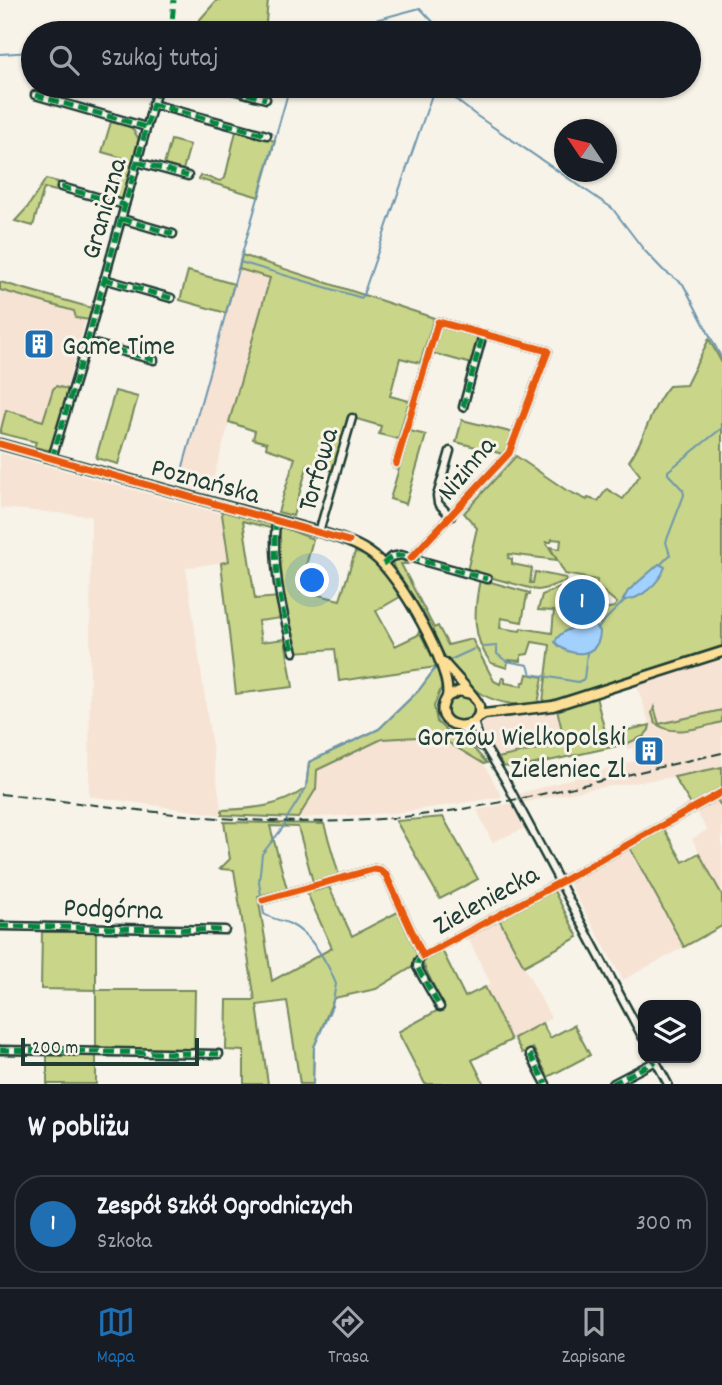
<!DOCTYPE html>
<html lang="pl">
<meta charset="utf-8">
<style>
:root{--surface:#171b24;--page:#20242c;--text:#f1f3f6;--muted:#9ea1a6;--line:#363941;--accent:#1f6fb2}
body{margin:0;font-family:Dekko,sans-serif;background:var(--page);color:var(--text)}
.controls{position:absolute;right:21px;bottom:21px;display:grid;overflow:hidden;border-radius:14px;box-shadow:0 2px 5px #0004}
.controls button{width:63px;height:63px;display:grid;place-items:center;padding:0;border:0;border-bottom:2px solid var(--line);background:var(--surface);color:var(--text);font:35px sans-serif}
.compass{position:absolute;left:554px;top:119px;width:63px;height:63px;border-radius:50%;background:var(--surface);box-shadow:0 2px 5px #0004;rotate:305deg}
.scale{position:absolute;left:21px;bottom:18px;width:178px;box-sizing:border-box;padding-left:7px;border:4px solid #1f3d34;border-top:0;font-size:19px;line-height:24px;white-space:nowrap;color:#1f3d34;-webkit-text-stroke:5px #f7f3e8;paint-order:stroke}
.you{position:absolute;left:313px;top:581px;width:24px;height:24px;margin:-18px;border:5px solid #fff;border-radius:50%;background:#1a73e8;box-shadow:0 0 0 10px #1a73e833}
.badge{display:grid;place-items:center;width:46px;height:46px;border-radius:50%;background:var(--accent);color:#fff;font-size:23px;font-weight:700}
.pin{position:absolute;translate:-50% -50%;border:4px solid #fff;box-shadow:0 2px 7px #0006}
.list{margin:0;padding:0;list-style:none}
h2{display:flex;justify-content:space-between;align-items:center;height:91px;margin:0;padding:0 28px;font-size:30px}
h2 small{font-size:23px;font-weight:400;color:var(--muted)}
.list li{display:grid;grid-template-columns:46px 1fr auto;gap:21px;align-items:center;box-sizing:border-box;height:98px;margin:0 14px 14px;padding:0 14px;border:2px solid var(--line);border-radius:28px}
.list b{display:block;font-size:26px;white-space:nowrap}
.list p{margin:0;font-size:23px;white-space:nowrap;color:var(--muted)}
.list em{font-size:23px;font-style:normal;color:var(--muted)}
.icon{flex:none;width:38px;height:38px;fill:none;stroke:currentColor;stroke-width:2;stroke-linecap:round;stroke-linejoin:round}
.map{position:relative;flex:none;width:722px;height:1084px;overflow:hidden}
.search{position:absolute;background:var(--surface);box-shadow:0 2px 5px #0004;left:21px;right:21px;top:21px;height:77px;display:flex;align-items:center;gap:18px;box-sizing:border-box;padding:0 24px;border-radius:38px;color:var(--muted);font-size:26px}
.sheet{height:203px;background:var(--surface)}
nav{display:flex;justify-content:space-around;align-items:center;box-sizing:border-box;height:98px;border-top:2px solid var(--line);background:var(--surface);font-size:19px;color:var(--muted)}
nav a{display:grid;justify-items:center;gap:4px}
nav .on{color:var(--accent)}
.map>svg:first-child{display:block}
</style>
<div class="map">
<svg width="722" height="1084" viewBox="0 0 722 1084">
<rect width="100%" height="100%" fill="#f7f3e8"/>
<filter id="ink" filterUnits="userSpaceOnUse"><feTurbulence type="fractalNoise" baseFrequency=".0143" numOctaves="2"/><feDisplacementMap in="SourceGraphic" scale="14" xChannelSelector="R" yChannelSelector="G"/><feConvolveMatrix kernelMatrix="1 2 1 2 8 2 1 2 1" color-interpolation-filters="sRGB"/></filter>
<g filter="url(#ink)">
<g fill="#f6e3d4">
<polygon points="239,269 270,278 209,494 178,485"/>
<polygon points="0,282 89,307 55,430 0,433"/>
<polygon points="0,453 221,514 229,561 186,568 222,815 89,796 91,516 0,508"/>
<polygon points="722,652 722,767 674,777 590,789 522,803 518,794 635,761 633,748 627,749 626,742 637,740 650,725 635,680"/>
<polygon points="556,705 565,743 492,759 478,735 476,719"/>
<polygon points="437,736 484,764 502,797 396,813 298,818 316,789 317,770 382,739"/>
<polygon points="722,792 722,895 692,839 707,830 694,807"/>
<polygon points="507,804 518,804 529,824 521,830 492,842 477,810"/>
<polygon points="630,848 684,947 623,980 569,883"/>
<polygon points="499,919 551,1018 511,1040 485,987 491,984 467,936"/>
</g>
<g fill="#c9d588" stroke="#74895e" stroke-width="2">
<polygon points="217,0 268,0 265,33 188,33"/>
<polygon points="111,122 131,127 139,139 124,200 107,196 114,193 123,158 102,152"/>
<polygon points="236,131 275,141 259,197 199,179 200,175 220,181 225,178"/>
<polygon points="171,140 190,145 183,170 164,165"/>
<polygon points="46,179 58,182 56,191 44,188 33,226 15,221 27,208"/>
<polygon points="242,255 434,318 420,363 400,358 390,396 409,401 398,439 379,434 381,426 350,417 334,471 308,464 293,516 278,512 295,458 266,448 267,443 253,439 255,431 229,422 270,278 239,269"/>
<polygon points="188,271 234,284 226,313 180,300"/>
<polygon points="0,282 92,308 101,284 90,320 76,318 74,311 0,290"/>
<polygon points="441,325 477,335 479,339 472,364 432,353"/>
<path d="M709,339L722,363V646L558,699L543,702L550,645L532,642L528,654L521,655V661L508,660L507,668L491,663C471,637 474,610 480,579L530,593V595H527L522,622L501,618L500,628L520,631L521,628L552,633L554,611L538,610L542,595L559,588H569L566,613L581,623L588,619L598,621L601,624L604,621L601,618L588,615L590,606L597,604V610L614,607L617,603L599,588L597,602L594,601L597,580L565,574L550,547L560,549L561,540L552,539L551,542H546L557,560L509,554L508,558L512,559V564L532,568L530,583H533L535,572L566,578L565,582C555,583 547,590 537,590L467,571L477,528L464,513L516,456L566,490L587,500L588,498L598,501L607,489L623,499L640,475L629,461C646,438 650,408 669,386L686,385Z"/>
<polygon points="56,386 67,389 67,400 51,449 48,450 34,447 36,442 0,433 6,410 43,421 53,389"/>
<polygon points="115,391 138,397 118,464 96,458"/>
<polygon points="462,420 514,433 503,454 456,442"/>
<polygon points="410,431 426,435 406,504 390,499"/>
<polygon points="221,508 274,523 270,528 243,521 255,599 280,597 282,618 258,621 261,642 285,639 293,687 236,694 221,563 229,561"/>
<path d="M277,525L313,539L304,573L301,591L340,600L355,552C378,558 388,577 400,597L376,611L395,646L418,635L419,631L437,666L442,686L434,706L437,722L447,731L462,736L487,763L484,764L437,736L382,739L317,770L316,789L298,818L222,815V810C253,809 280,807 306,788L309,762L379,729L419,690L436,667L339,681L335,649L294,652L282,584Z"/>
<path d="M400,558L407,564H401L434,628L438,626L448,645L472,639L494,681L500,684L502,678H505V683L522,686L523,682H525L527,674L543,677L538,704C447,714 438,626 394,568L392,561Z"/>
<polygon points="595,693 606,735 650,725 649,730 644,736 626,744 517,768 503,766 498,758 565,743 556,705"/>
<circle cx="460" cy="708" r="14"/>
<path d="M654,707L659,724L722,710V722C701,727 674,738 655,723L652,713Z"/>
<polygon points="722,767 722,808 715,796 693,808 674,777"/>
<polygon points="443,817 478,879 440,899 396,821"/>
<polygon points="224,822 324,824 339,875 313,882 298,827 270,826 287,889 258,896 272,981 332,948 307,893 329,887 352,936 398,912 417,954 414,966 376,989 334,998 314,1047 313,1084 300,1084 287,1001 257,1005 268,1084 244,1084 244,1051 226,1050 227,1000 255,1000 234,870 220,869 230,859"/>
<polygon points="664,829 683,862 699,853 722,895 722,926 684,947 630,848"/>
<polygon points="553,889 578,937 524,966 499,919"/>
<polygon points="96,931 96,990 195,990 194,1049 96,1049 96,990 41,989 42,932"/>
<polygon points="442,950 465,997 485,987 511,1040 472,1060 484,1084 425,1084 398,1032 444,1007 422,962"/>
<polygon points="542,1023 550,1038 574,1025 590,1055 548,1077 533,1048 522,1053 514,1038"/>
<polygon points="47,1054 96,1055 96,1084 47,1084"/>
</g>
<g fill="#a3d1fe" stroke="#6e96ad" stroke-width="2">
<path d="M659,564L665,567C660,582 640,601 623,600L628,591Z"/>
<path d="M593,624L600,631C600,658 570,659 555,642C560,629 580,625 593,624Z"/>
</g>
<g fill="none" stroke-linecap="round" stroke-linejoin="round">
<g stroke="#6e96ad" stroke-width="2">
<polyline points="327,33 420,8 437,26 440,33"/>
<polyline points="0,54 33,52"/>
<polyline points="442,86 460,103 477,116 612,208 644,250 663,270 683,284 722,359"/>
<polyline points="240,261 290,86"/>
<polyline points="179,481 240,262 362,298 435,86"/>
<polyline points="661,564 670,555 666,542 684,495 683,490 668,474 668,471 722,428"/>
<polyline points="604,621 625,600"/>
<polyline points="598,629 602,623"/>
<polyline points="484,647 497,646 497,654 506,661 528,665 531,674 578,682 584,679 587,653"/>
<polyline points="450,660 474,649"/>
<path d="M313,1084L314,1047L332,1006L336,984C328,963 311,934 290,924C281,920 272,919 264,914L259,882L262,854L285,825L287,818L306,788L309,762L379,729L419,690L437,666"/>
</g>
<g stroke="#1f3d34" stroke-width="11">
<g id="minor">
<polyline points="218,86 266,99"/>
<polyline points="35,95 146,127"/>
<polyline points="152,104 267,135"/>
<polyline points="137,162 188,176"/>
<polyline points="61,187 125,205"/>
<polyline points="122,219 173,234"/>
<polyline points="104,279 171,298"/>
<polyline points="87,342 154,360"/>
<polyline points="463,407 483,334"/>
<polyline points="450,451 437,496 438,503 451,517"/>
<polyline points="52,458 87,342 158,86"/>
<polyline points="396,464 438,322 548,351 509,453 411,558"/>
<path d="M276,520C272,563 281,611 294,652"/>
<polyline points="319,532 352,418"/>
<polyline points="383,564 391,557 401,555 487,579"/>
<polyline points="474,721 478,735 504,778 643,1038"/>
<polyline points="459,726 481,746"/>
<polyline points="263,900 374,869 380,870 386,875 423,956 568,878 722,792"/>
<polyline points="0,926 225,930"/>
<polyline points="423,956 418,961 417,967 440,1007"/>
<polyline points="0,1050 219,1054"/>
<polyline points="530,1054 546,1084"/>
<polyline points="654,1058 668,1084"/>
<polyline points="612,1084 656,1061"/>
</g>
</g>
<g stroke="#1f3d34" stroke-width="13">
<g id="major">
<path d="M0,444L319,532C339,538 358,543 374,556C398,574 453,668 447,697"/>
<path d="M444,663C450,671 479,700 479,706C484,736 426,730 447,697L459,691L471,694"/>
<polyline points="476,719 484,714 553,706 722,652"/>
</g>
</g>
<use href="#minor" stroke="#f7f3e8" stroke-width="6"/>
<use href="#major" stroke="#fcde96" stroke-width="8"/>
<path stroke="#1f3d34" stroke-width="2" stroke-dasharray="10 5" stroke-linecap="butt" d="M0,794C115,806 232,826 348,821C474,816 599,780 722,753"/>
<g stroke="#00873e" stroke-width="5" stroke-dasharray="10 5" stroke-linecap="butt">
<polyline points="171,33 174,0"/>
<polyline points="218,86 266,99"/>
<polyline points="35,95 146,127"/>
<polyline points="152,104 267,135"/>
<polyline points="137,162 188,176"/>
<polyline points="61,187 125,205"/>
<polyline points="122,219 173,234"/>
<polyline points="104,279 171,298"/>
<polyline points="87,342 154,360"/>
<polyline points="463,407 483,334"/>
<polyline points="52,458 87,342 158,86"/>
<path d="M276,520C272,563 281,611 294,652"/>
<polyline points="383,564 391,557 401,555 487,579"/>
<polyline points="0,926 225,930"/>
<polyline points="423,956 418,961 417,967 440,1007"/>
<polyline points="0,1050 219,1054"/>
<polyline points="530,1054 546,1084"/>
<polyline points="612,1084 656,1061"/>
</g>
<g stroke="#f7f3e8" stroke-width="11">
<g id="cycleway">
<polyline points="0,444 349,541"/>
<polyline points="396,464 438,322 548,351 509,453 411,558"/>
<polyline points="263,900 374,869 380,870 386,875 423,956 568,878 722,792"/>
</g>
</g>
<use href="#cycleway" stroke="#e8590c" stroke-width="7"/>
</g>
</g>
<defs>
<g id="building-square" transform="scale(1.575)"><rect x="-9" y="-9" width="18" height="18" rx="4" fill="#1f6fb2" stroke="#f7f3e8"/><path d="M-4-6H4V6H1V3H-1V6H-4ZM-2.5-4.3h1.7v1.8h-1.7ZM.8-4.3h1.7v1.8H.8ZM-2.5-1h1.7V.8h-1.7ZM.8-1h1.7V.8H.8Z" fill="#fff"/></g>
</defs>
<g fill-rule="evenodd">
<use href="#building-square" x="39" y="344"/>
<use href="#building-square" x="649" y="751"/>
</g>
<g text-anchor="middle" stroke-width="6" stroke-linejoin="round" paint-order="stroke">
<g font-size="28" fill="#1f3d34" stroke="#f7f3e8">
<text transform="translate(102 208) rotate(-74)" y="10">Graniczna</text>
<text transform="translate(465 467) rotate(-50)" y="10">Nizinna</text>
<text transform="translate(316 469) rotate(-74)" y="10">Torfowa</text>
<text transform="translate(206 479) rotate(15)" y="10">Poznańska</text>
<text transform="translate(485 898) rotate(-29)" y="10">Zieleniecka</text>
<text transform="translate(113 907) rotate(2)" y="10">Podgórna</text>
</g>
<g font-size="28" fill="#1f3d34" stroke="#f7f3e8" text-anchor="start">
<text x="62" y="354">Game Time</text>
<text x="626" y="745" text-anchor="end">Gorzów Wielkopolski<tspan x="626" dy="32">Zieleniec Zl</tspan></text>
</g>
</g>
</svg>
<div class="controls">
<button><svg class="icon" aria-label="layers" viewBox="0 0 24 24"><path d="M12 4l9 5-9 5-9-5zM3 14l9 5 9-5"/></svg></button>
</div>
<svg class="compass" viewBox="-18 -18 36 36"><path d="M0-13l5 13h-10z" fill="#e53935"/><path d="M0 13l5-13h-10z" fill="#9ea1a6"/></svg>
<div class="scale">200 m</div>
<div class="you"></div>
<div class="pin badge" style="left:582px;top:602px">1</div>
<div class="search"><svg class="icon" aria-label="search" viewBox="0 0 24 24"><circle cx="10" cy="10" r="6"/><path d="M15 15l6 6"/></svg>Szukaj tutaj</div>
</div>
<section class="sheet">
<h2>W pobliżu<small></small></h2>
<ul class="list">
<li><span class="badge">1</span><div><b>Zespół Szkół Ogrodniczych</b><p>Szkoła</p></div><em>300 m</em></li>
</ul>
</section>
<nav>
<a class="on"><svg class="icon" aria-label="map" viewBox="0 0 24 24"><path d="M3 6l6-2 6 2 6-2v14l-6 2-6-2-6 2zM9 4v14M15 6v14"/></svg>Mapa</a>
<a><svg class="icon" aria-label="directions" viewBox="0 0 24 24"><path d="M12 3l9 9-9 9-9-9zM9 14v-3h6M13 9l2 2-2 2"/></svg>Trasa</a>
<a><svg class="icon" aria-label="saved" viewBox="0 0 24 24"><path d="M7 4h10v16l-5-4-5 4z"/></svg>Zapisane</a>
</nav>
